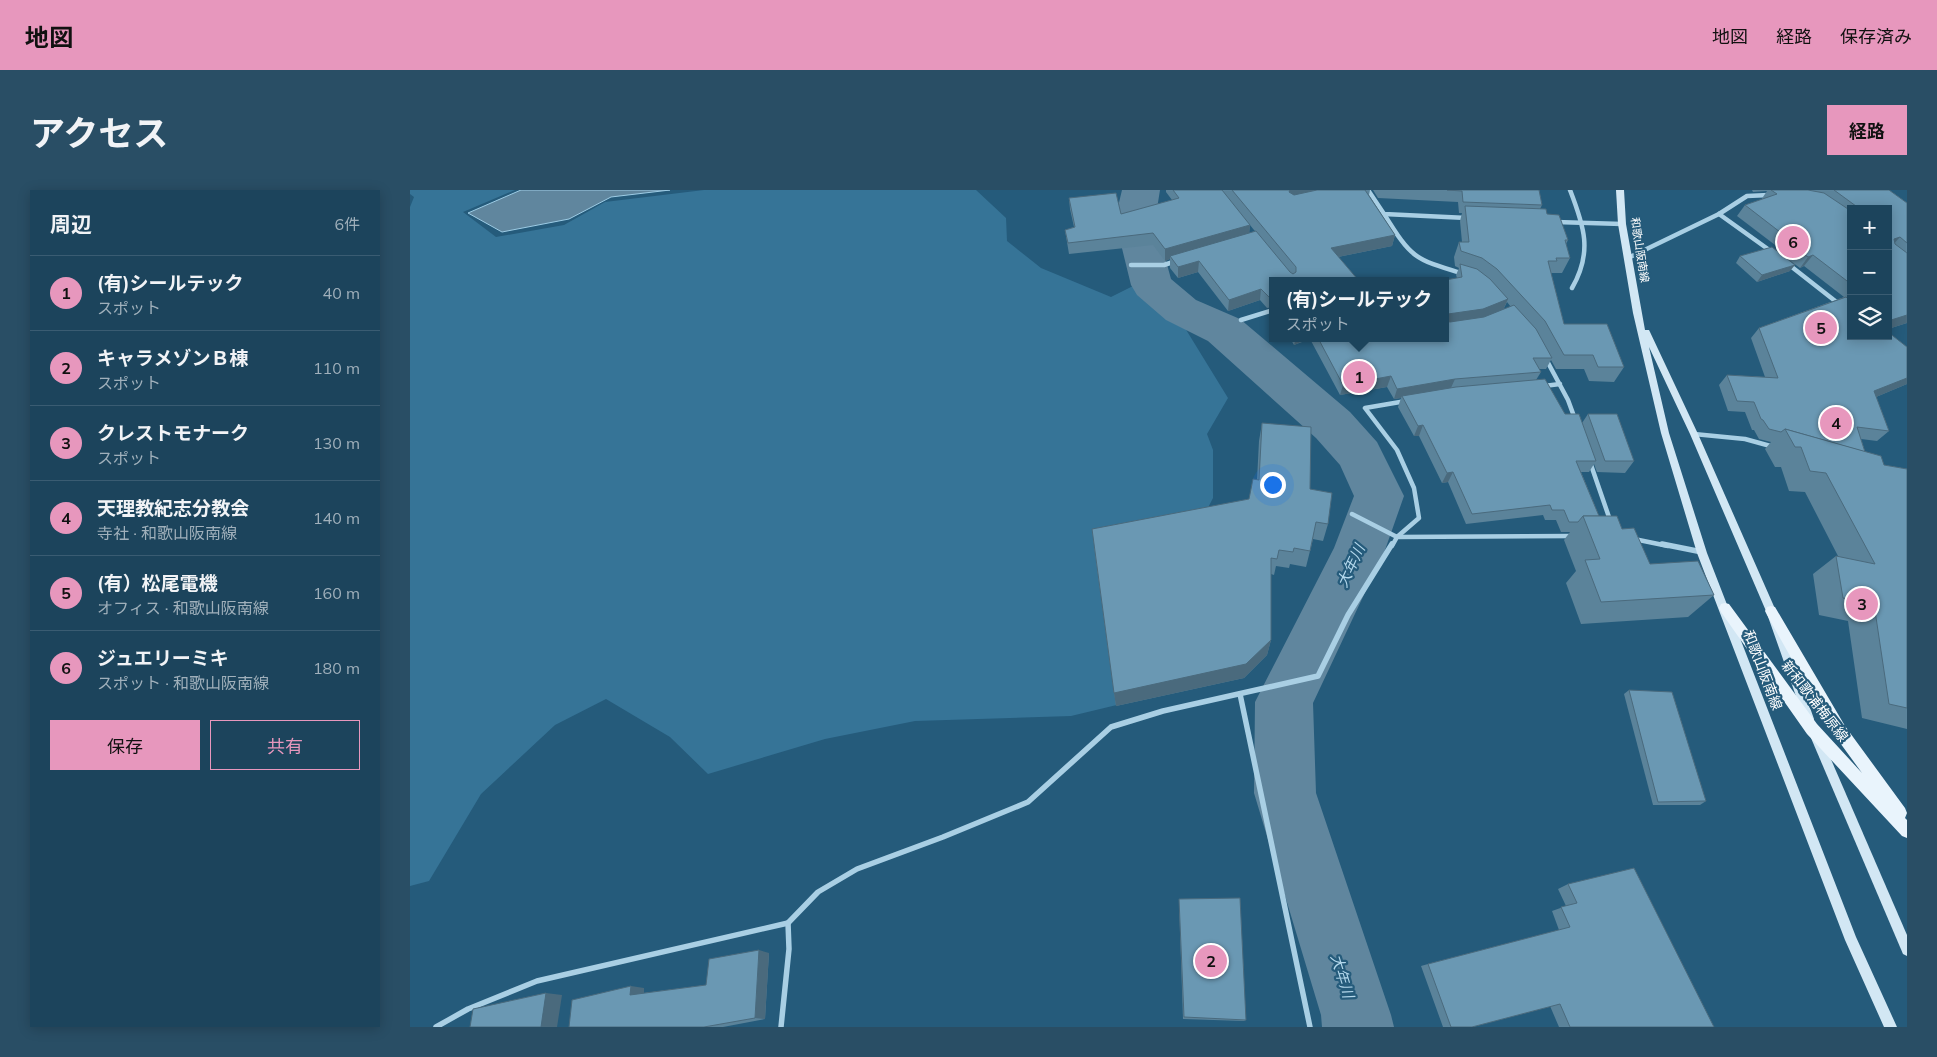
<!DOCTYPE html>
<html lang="ja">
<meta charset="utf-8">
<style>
:root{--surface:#1c445c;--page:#294e65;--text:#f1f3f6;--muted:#a0b0bb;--line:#3a5c72;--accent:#e797bd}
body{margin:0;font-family:Mulish,"Noto Sans JP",sans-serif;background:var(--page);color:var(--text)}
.controls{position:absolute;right:15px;top:15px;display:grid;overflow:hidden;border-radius:0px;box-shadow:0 2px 12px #0003}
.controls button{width:45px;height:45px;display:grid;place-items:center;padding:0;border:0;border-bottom:1px solid var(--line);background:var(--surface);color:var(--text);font:25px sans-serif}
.you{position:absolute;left:862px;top:294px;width:18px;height:18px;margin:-12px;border:4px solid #fff;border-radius:50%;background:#1a73e8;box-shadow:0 0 0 8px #1a73e833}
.badge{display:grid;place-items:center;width:32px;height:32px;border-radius:50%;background:var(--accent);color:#111;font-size:16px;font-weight:700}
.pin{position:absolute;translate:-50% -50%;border:2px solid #fff;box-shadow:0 1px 5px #0006}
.popup{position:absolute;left:859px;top:87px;width:180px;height:65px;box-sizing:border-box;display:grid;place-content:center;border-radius:0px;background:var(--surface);filter:drop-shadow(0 1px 4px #0005);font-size:16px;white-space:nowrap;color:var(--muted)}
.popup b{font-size:19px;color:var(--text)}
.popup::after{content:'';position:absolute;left:50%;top:100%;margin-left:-10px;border:10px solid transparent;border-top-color:var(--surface)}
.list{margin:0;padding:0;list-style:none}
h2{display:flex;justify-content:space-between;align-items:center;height:65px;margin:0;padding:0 20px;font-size:21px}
h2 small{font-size:16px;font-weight:400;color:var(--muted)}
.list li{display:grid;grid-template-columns:32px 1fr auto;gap:15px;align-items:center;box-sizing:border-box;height:75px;padding:0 20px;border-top:1px solid var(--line)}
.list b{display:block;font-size:19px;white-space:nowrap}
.list p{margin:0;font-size:16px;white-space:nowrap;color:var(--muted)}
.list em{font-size:16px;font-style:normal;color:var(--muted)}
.actions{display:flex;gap:10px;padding:15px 20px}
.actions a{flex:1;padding:11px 0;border:1px solid var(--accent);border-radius:0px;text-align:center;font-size:18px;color:var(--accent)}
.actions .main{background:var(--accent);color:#111}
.icon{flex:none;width:28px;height:28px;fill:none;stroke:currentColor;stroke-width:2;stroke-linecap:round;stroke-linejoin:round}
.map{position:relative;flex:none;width:1497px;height:837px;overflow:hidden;border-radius:0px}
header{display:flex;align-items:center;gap:30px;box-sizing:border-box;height:70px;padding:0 25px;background:var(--accent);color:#111}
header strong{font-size:24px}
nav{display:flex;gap:28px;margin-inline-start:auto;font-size:18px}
.intro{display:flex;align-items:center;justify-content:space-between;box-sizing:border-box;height:120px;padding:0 30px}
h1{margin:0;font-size:35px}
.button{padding:12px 22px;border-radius:0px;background:var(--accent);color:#111;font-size:18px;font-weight:700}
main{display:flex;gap:30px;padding:0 30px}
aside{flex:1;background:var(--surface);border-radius:0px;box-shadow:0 2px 12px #0003}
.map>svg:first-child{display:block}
</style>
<header>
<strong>地図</strong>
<nav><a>地図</a><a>経路</a><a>保存済み</a></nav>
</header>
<div class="intro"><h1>アクセス</h1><a class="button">経路</a></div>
<main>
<aside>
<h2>周辺<small>6件</small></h2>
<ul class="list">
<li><span class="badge">1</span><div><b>(有)シールテック</b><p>スポット</p></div><em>40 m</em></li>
<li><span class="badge">2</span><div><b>キャラメゾンＢ棟</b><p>スポット</p></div><em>110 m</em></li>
<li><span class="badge">3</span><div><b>クレストモナーク</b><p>スポット</p></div><em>130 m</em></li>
<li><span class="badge">4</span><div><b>天理教紀志分教会</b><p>寺社 · 和歌山阪南線</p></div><em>140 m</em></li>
<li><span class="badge">5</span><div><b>(有）松尾電機</b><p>オフィス · 和歌山阪南線</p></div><em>160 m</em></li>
<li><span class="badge">6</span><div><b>ジュエリーミキ</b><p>スポット · 和歌山阪南線</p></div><em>180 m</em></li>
</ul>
<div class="actions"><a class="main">保存</a><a>共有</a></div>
</aside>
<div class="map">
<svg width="1497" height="837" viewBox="0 0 1497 837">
<rect width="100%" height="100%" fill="#255b7b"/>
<polygon fill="#367497" points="0,0 105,0 53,22 86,47 154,35 195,12 294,0 566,0 596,28 597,51 631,78 701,107 723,96 775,138 818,208 797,244 803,260 803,308 786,341 715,513 661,526 505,531 415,549 298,584 260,547 196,509 145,535 71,604 19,691 0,696 0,17 4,7 0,4"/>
<polygon fill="#60869e" stroke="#9dcce5" points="111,0 260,0 201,7 159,29 92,42 58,23"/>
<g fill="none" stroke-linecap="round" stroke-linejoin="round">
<polygon fill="#60869e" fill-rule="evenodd" points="712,0 750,0 746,25 747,38 761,89 786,110 830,129 940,222 967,252 994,306 975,360 903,513 906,603 981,825 984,837 912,837 911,825 844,603 845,512 924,358 944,306 930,275 906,248 798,151 756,130 727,105 721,95 707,38 706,25"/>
<g stroke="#a9cfe4" stroke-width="4.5">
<polyline points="958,0 974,24 1057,28"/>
<path d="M1160,0C1174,36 1183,62 1162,98"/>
<path d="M974,24C1002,69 1004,69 1054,84"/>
<polyline points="1309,24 1362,62"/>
<polyline points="1146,32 1212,34"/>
<polyline points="1218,68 1309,24 1337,6 1359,5"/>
<polyline points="1378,74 1429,114"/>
<polyline points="721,75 754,75 766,71"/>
<polyline points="831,130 863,120"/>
<polyline points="1136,169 1158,210 1165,229"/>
<polyline points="1134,196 1150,194"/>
<polyline points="1284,244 1335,249 1364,257"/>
<polyline points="1180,272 1200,330"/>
<polyline points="942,324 987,347 1009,328 1004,298 987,260 955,218 996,211"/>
<polyline points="1224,349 1258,356"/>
<polyline points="982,356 987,347 1163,346"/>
</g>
<g stroke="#a9cfe4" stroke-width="5.5">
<polyline points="1252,354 1292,362"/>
<polyline points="830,504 900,837"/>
<polyline points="26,837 58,819 127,791 378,733 408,702 447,679 533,647 618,612 701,537 753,521 908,486 938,425 982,354"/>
<polyline points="371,837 379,759 378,733"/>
</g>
<g fill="#d2e7f4" fill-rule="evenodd">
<polygon points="1206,0 1214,0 1216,34 1235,140 1239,140 1240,142 1288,244 1366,421 1404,529 1403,533 1399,534 1395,533 1394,529 1356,421 1280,244 1239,157 1259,243 1297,363 1446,747 1487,837 1474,837 1435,750 1287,363 1251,243 1223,123 1208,34"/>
<polygon points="1406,543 1410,544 1497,745 1497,766 1493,764 1401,548 1402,544"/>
</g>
<polygon fill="#e9f4fc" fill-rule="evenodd" points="1315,413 1319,414 1407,534 1452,583 1425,546 1357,425 1355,421 1357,417 1361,416 1365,417 1435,536 1495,618 1497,623 1495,628 1497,630 1497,648 1492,646 1397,544 1311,422 1309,418 1311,414"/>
</g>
<g fill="#5b839a" fill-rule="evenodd">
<path d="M756,0H960L959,5L985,45L982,56L928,67L949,91H863V117L857,118L850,110L818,121L788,82L768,88L760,78V69L755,71L743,55L659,64L655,40L664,37L660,19L659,8L711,24L762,10L756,2ZM840,35L844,40L845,41L839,43Z"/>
<path d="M963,0H1129L1132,15L1130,19L1137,24L1158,50L1156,54L1160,68L1152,83H1141L1154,134L1214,177L1204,192L1179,191L1174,179H1146L1141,170L1136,179H1129L1131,182L1126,190L1155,224L1172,233L1178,224L1224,271L1215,283L1187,282L1184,274L1179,282H1171L1189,326L1212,339L1240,374L1304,405L1278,427L1171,434L1156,393L1166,381L1154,350L1160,342H1151L1146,330H1135L1133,325L1056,334L1038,292L1032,293L1009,246H1004L988,217L991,208L984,209L977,197L930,205L900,149L884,155L880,148H1035L1047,88L1046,85L1049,78L1045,76L1044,67L1049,52H1052L1050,31L1052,23H1049L1048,12L968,8ZM1097,112L1101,117L1093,120Z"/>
<polygon points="1342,0 1479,0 1497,13 1497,133 1478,139 1478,19 1441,19 1441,146 1497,157 1497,194 1466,207 1479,241 1467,251 1451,249 1455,262 1474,275 1497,279 1497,539 1452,528 1438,431 1409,425 1403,384 1426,366 1428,366 1395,302 1379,301 1371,277 1365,277 1355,259 1361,252 1349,249 1344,240 1342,240 1335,222 1318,221 1309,195 1317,185 1355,187 1341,148 1349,138 1434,107 1394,76 1390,78 1367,61 1369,58 1327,26 1335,15 1351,10 1357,1 1343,2"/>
<polygon points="1330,66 1380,81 1347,92 1326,73"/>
<polygon points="852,233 900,299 918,334 913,351 903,349 896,377 880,374 879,378 866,376 864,385 861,384 861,450 857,465 834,488 706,516 684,356 839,309 847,290 849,251"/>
<polygon points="1219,500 1296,611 1290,615 1243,615 1214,504"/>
<polygon points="1158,694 1304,837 1149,837 1140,816 1062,837 1033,837 1011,776 1018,774 1149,740 1142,721 1156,716 1148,699"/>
<polygon points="769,709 836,830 834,831 773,829 769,713"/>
<polygon points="359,763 355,829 313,837 159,837 234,798 234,803 296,795"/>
</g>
<g fill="#4a6a7d">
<polygon points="880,0 924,0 880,8 879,2"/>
<polygon points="840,35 839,46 760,66 760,69 755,71 755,59"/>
<polygon points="985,45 982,56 918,69 921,58"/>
<polygon points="1490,47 1480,58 1484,49"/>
<polygon points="1403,65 1394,76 1390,78 1398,67"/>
<polygon points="789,71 788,82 768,88 768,77"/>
<polygon points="1385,75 1380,81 1347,92 1352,85"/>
<polygon points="851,99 850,110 818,121 819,110"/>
<polygon points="1098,109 1093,120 1068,130 1035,135 1035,127 1038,124"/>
<polygon points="1497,125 1497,133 1478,139 1478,131"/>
<polygon points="886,148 900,148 884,155"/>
<polygon points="981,186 977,197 930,205 933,195"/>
<polygon points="1497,188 1497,194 1454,212 1464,201"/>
<polygon points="1045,189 1040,200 992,206 991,208 984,209 987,199"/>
<polygon points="1013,235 1009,246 1004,246 1008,236"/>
<polygon points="1043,282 1038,292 1032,293 1037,283"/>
<polygon points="861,450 857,465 834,488 706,516 704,503"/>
<polygon points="349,760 359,763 355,829 345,828"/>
<polygon points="221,796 234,798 234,807 220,805"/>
<polygon points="136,803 152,805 147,837 131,837"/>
</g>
<g fill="#6a98b3" stroke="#4a6a7d">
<polygon points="763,0 812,0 840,35 755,59 743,43 658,53 655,40 665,37 659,8 706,3 711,24 769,8"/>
<polygon points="822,0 880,0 879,2 884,5 907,0 955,0 985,45 921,58 949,91 863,91 863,106 859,107 851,99 819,110 789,71 768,77 760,66 846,41 880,82 883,84 886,82 886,77"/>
<polygon points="1037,0 1129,0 1132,15 1053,12 1052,1"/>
<polygon points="1361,0 1398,0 1414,3 1441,21 1441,94 1403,65 1398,67 1375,50 1379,49 1335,15 1367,4"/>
<polygon points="1424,0 1479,0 1497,13 1497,53 1490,47 1484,49 1485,54 1497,63 1497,125 1478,131 1478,19 1450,19"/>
<polygon points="1055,16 1136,19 1137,24 1149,25 1158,50 1155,50 1160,68 1146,68 1147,71 1138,71 1154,134 1197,134 1214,177 1188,177 1183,165 1154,165 1135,131 1087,79 1072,68 1051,61 1049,52 1059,52"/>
<polygon points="1362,57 1385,75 1352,85 1330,66"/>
<polygon points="1050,74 1067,79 1080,89 1098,109 1073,119 1038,124 1035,127 1035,91 1030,91 1052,87"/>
<polygon points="1436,107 1441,111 1441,146 1478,146 1478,142 1497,157 1497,188 1464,201 1479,241 1447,237 1455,262 1375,239 1371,242 1359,239 1353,230 1351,229 1344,212 1327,211 1317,185 1368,188 1349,138"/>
<polygon points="1104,115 1126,139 1142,168 1123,168 1131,182 1045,189 987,199 981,186 933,195 908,148 1035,148 1035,127 1036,131 1040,132 1074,127"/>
<polygon points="1135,189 1155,224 1169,224 1186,271 1166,271 1189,326 1173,326 1168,332 1159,332 1154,320 1142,320 1140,315 1062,324 1043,282 1037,283 1013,235 1008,236 992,206 1046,197"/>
<polygon points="1178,224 1207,224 1224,271 1195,271"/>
<polygon points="852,233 901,237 900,299 922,303 918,334 906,332 900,361 884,358 883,362 869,360 867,369 861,368 861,450 836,474 704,503 682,339 839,309 843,289 849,290"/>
<polygon points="1375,239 1471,266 1474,275 1497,279 1497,518 1479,514 1464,414 1433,408 1426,366 1465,374 1416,283 1400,281 1391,257 1385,257"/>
<polygon points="1173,326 1207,326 1212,339 1224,338 1240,374 1288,371 1304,405 1191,412 1175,370 1190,369"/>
<polygon points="1219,500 1262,502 1296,611 1248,612"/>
<polygon points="1224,678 1304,837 1160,837 1150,814 1062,837 1041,837 1018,774 1160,737 1151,717 1167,713 1158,694"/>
<polygon points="830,708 836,830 774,827 769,709"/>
<polygon points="349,760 345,828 294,837 159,837 162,810 221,796 220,805 296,795 299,769"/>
<polygon points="136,803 131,837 60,837 63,819"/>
</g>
<g text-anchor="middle" stroke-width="4.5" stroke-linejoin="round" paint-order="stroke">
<g font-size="11" fill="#fff" stroke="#255b7b">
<text transform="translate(1230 60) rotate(81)" y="4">和歌山阪南線</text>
</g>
<g font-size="14" fill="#fff" stroke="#255b7b">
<text transform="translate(1353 480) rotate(69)" y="5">和歌山阪南線</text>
<text transform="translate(1405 511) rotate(52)" y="5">新和歌浦梅原線</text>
</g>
<g font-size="15" font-style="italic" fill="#b4d8ec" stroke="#255b7b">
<text transform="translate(941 376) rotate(-65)" y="5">大年川</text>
<text transform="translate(932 786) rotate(73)" y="5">大年川</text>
</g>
</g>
</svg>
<div class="controls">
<button>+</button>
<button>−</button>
<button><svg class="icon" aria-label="layers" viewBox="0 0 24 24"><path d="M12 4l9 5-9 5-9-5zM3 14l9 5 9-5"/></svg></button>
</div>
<div class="you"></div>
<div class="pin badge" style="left:949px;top:187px">1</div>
<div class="popup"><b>(有)シールテック</b>スポット</div>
<div class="pin badge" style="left:801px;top:771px">2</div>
<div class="pin badge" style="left:1452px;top:414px">3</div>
<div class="pin badge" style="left:1426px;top:233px">4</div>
<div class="pin badge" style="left:1411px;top:138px">5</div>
<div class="pin badge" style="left:1383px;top:52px">6</div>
</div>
</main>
